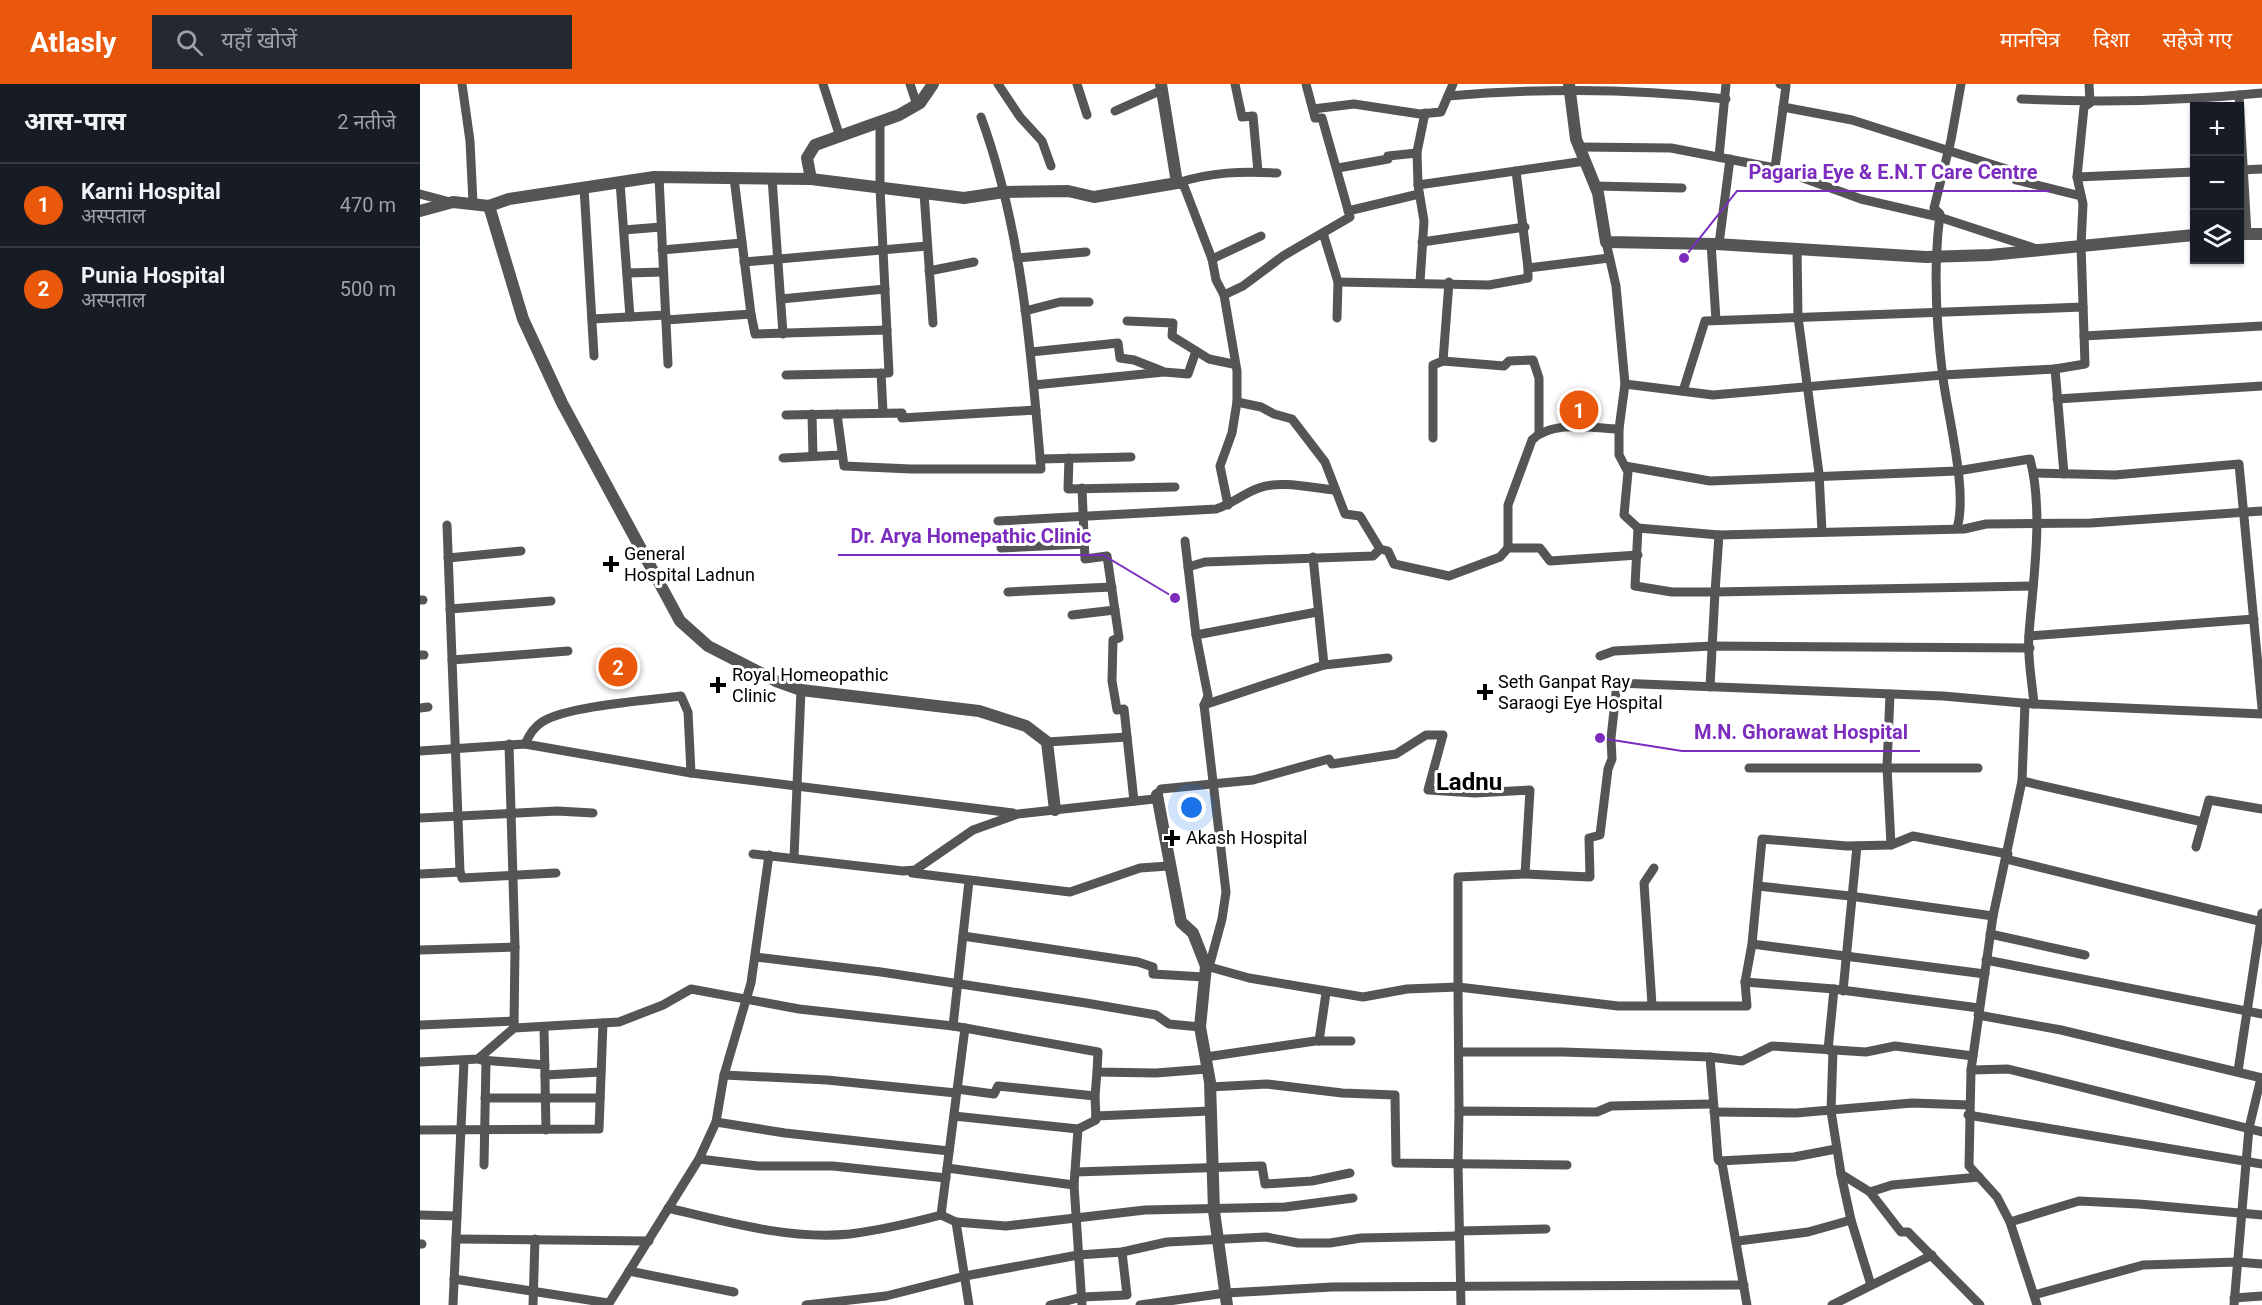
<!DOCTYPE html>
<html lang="hi">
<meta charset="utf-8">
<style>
:root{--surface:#171b24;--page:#242831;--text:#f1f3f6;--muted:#9ea1a6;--line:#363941;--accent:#ea580c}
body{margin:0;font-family:Roboto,"Noto Sans Devanagari",sans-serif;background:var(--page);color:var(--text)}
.controls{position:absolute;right:18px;top:18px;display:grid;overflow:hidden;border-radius:0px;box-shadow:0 2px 4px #0004}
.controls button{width:54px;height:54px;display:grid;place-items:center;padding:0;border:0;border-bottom:2px solid var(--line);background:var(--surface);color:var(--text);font:30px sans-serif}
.you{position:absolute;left:772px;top:724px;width:21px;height:21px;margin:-15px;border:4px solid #fff;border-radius:50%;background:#1a73e8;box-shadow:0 0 0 9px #1a73e833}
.badge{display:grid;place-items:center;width:39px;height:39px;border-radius:50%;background:var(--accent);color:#fff;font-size:20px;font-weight:700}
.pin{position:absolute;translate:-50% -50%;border:3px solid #fff;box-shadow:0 2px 6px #0006}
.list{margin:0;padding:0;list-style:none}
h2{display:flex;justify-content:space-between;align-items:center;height:78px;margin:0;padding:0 24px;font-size:26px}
h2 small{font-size:20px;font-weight:400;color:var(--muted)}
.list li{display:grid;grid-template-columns:39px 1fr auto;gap:18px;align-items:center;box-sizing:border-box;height:84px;padding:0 24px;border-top:2px solid var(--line)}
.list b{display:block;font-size:22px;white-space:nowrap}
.list p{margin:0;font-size:20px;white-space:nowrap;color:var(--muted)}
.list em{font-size:20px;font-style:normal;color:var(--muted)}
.icon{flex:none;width:33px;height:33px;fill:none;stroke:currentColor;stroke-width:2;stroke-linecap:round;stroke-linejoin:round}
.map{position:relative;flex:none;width:1842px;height:1221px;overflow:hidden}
header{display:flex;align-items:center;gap:36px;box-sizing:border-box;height:84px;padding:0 30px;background:var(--accent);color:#fff}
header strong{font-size:28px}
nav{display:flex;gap:33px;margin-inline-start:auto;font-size:21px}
.search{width:420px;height:54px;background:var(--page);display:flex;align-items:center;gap:15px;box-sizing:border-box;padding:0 21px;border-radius:0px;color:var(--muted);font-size:22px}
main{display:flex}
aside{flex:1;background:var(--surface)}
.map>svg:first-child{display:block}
</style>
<header>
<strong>Atlasly</strong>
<div class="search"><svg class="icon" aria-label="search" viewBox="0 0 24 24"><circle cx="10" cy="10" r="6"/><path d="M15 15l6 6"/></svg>यहाँ खोजें</div>
<nav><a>मानचित्र</a><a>दिशा</a><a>सहेजे गए</a></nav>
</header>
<main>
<aside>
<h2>आस-पास<small>2 नतीजे</small></h2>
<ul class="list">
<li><span class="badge">1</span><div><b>Karni Hospital</b><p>अस्पताल</p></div><em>470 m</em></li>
<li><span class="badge">2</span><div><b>Punia Hospital</b><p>अस्पताल</p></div><em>500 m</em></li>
</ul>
</aside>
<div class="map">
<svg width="1842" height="1221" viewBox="0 0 1842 1221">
<rect width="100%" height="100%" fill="#fff"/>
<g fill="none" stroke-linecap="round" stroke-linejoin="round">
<g stroke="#555" stroke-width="9">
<polyline points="42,0 50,57 53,119"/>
<polyline points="403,0 419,50"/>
<polyline points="490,0 497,21"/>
<polyline points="578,0 600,33 622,57 631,82"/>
<polyline points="657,0 667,31"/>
<polyline points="815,0 822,33 833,32 838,88"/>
<polyline points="1819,11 1827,150"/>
<path d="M1028,12C1121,4 1213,4 1306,15"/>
<path d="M1601,15C1683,19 1761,17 1842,9"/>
<polyline points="1363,23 1432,36 1599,89 1596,96 1661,112"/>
<polyline points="893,25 934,20 1000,30 1021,28 1033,0"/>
<polyline points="695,27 742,6"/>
<polyline points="1160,63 1251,64 1355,84 1441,115 1519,133 1617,165"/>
<polyline points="1299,73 1306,0"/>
<polyline points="918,84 968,75 968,72 997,69"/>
<polyline points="1355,84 1366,2 1360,0"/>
<polyline points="1820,86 1842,85"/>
<polyline points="1096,87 1108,184"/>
<polyline points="239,93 248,280"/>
<polyline points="1657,93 1774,88"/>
<polyline points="352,94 363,250"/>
<polyline points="200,98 210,233"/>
<polyline points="757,99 764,102 792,175 796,196 804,211 817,287 817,318 812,349 800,382 808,421"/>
<path d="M757,99C791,88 822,87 857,89"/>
<polyline points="998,101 1165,77"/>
<polyline points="1175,102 1262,104"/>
<polyline points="164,103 174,272"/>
<polyline points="504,109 513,239"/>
<polyline points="0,110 30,118"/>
<polyline points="928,127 999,110"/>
<polyline points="204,146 241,143"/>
<polyline points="903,149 918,198 917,234"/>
<polyline points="1002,158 1105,143"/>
<polyline points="1186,158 1196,202 1205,300 1199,345 1199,371 1208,388 1204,431 1218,444 1215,502 1252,508 1295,508 1290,603"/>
<polyline points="1291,159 1296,236"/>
<polyline points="1299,160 1310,75"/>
<polyline points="1377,164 1378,233 1399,389 1402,448"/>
<polyline points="242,166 322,159"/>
<polyline points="597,174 666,168"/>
<polyline points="792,175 841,152"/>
<polyline points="324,178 507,162"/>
<polyline points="509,187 554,178"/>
<polyline points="207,189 243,188"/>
<polyline points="918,198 1069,201 1108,194 1108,184 1189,174"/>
<polyline points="1000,198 1004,137 998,101 997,68 1005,29"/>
<polyline points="804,211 823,202 863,172 930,133 902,34 895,34 886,0"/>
<polyline points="361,215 465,205"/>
<polyline points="605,227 640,218 669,218"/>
<polyline points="331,230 335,250 467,246"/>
<polyline points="172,235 246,231"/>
<polyline points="246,236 331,230 314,94"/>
<polyline points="707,237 753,239 752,252 789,275 813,280"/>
<polyline points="1664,252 1842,242"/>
<polyline points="611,268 698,259 700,274 714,276 742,287"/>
<polyline points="1023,277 1084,282 1089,277 1113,276 1119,294 1119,349"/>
<polyline points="461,289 463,328"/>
<polyline points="366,291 469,289 460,104 460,37"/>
<polyline points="1205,300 1293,311 1523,291 1635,285"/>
<polyline points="614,301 744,288 768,290 776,267"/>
<polyline points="1263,307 1285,237 1663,223"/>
<polyline points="1637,315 1842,302"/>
<polyline points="817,318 841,323 854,330 872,335 905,378 925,430 940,432 960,465 968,467 974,480 1029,492 1080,473 1088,464 1120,464 1130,477 1218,471"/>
<polyline points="392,330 393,372"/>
<path d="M417,330L424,382L491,385H621C611,267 602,145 561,33"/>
<polyline points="366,331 482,329 482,334 616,326"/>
<polyline points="1013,354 1013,281 1023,277 1029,198"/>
<polyline points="363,374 422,371"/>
<polyline points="649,374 648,405 755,403"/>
<polyline points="620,375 711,373"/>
<path d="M1205,382L1290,397L1537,387L1610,375C1624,427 1613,497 1609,550C1607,573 1612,597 1614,620"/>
<polyline points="1614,389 1695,391 1819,380 1842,624"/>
<polyline points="1644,390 1635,285 1665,280 1661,161 1663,120 1657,93 1664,23 1670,19 1669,0"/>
<polyline points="662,404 665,475 687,472 699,554 693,556 692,597 697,626 704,625 714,717"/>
<path d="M578,437L796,425C812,420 824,409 839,404C860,396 892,404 915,406"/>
<polyline points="27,441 40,788"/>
<polyline points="1218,444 1299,451"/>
<path d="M1537,444C1548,408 1528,333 1523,294C1516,240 1513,184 1520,130L1514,124L1531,56L1541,0"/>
<polyline points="765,457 776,551 788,612 784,621 806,808 802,835 789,883"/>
<polyline points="581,464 665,460"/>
<path d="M1088,464V421L1112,356C1132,336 1172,344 1199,345"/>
<polyline points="893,473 904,581"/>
<polyline points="28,474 101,467"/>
<polyline points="768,483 785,478 953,472 960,465"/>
<polyline points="1613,502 1295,508 1299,451 1544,445 1566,440 1671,439 1842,427"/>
<polyline points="588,508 692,503"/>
<polyline points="0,516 3,516"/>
<polyline points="30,525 131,517"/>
<polyline points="652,531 695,526"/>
<polyline points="776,551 897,528"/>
<polyline points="1609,552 1834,535"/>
<polyline points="0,571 4,571"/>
<polyline points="1180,572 1194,567 1292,562 1610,564"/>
<polyline points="32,576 148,567"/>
<polyline points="1470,610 1467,683 1471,761"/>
<polyline points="1605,619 1602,697 1573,832 1551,986 1549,1082 1577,1113 1590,1138 1617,1221"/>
<polyline points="784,621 904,581 968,574"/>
<polyline points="0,624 8,623"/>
<polyline points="627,658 707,653"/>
<polyline points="89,660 95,863 94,944"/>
<path d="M105,660C109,651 114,643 122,638C146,622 230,616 261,612L268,628L271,689"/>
<polyline points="0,667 105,660 271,689 593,729"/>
<polyline points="1329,684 1558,684"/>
<polyline points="1602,697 1783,738"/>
<polyline points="0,734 137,727 173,729"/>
<polyline points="1776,763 1789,716 1842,725"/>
<polyline points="333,770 483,787 495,786 553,746 598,730 734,715 741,705 833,696 909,675 912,680 976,670 1006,651 1023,651 1008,706 1055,709 1110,706 1105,790 1170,793 1169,754 1180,751 1188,685 1192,675 1191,654 1197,599 1523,612 1614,620 1842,630"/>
<polyline points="374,774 381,606"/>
<polyline points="1586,775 1842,838"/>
<polyline points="492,789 650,808 720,784 748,782"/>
<polyline points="0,790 40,788 42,794 136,789"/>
<polyline points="1105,790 1038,793 1038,903 1198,922 1327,922 1325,898 1414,905 1559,924"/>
<polyline points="549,797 533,942 545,944 521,1131 536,1138 549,1221"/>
<polyline points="1338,802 1430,812 1573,832"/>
<polyline points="1570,850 1665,871"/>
<polyline points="543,852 718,878 733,883 733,890 784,893"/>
<polyline points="1332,860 1565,890"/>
<polyline points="0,866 95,863"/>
<polyline points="335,873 461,888 666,919 736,931 749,940 780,943"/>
<polyline points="1566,876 1842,930"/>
<polyline points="786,882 829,894 943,913 987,905 1038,903 1039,1027"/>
<polyline points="1325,898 1332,860 1342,755 1427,762 1471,761 1493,752 1588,770"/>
<polyline points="1423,907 1437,762"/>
<polyline points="1232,921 1224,799 1234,784"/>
<polyline points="1558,931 1641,946 1842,994"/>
<polyline points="0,941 94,937"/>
<polyline points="124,943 126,1046"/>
<polyline points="545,944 678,968 677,988 736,989 787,985"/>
<polyline points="899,957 906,909"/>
<polyline points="1408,966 1414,905"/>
<polyline points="1413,966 1411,1027 1421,1090 1450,1108 1481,1148 1488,1148 1560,1221"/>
<polyline points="1039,968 1143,968 1290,973"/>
<polyline points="786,973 895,957 931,957"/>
<polyline points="61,976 125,981"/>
<polyline points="0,978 58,975 94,944 199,938 243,921 271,905 379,925 533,942"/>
<polyline points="1551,986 1588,985 1842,1048"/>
<polyline points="1818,987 1842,829"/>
<polyline points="125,991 181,988"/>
<polyline points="304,991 407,996 536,1009"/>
<polyline points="790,1003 847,1000 922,1009 975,1011 976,1079 1147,1081"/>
<polyline points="537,1005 574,1010 578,1002 675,1012 677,988"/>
<polyline points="65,1014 180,1014"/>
<polyline points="1294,1028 1376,1029 1492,1019 1549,1021"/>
<polyline points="1548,1031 1842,1080"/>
<polyline points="534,1032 658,1045 676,1036 675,1012"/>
<polyline points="676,1032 790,1027"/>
<polyline points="296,1038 365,1049 529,1067"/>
<polyline points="658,1045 654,1101 662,1221"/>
<polyline points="0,1046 179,1045 183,939"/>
<polyline points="279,1075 338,1082 413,1082 526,1094"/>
<polyline points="1299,1077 1374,1073 1416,1065"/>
<polyline points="64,1081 66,977"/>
<polyline points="527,1084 654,1101"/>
<polyline points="655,1088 842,1082 845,1100 892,1097 930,1089"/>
<polyline points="1421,1090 1431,1136 1451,1201"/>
<polyline points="1450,1108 1472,1101 1559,1093"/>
<path d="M248,1124C307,1138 369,1156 430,1150C461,1146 491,1139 521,1131"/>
<polyline points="0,1131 37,1132"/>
<polyline points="536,1138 586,1142 725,1126 865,1123 933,1114"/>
<polyline points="1590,1138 1659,1117 1719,1120 1842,1131"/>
<polyline points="1039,1147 1126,1145"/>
<polyline points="36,1155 229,1157"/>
<polyline points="1318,1157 1388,1148 1431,1136"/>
<polyline points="0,1160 2,1160"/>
<polyline points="209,1187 314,1208"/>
<polyline points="34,1195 188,1219"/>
<polyline points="1614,1211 1723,1181 1817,1178 1842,1180"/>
<polyline points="1814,1214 1842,1212"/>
<polyline points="33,1221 44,977"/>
<polyline points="113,1221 115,1155"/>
<polyline points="188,1221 279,1075 296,1038 304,991 331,899 349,771"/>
<polyline points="386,1221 466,1212 545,1192 658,1171 702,1168 747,1158 846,1153 878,1159 910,1159 941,1154 1039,1152"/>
<polyline points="630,1221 662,1213 707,1211 702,1168"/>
<polyline points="720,1221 806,1209 912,1203 1324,1201"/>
<polyline points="1041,1221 1038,1080 1039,1027 1177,1028 1191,1022 1292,1020"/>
<polyline points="1327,1221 1302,1079 1298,1075 1290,973 1322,977 1352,962 1446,968 1475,962 1553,972"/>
<polyline points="1412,1221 1512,1171"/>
<polyline points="1814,1221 1829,1044 1841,994"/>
</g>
<g stroke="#555" stroke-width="12">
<polyline points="1149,0 1156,55 1178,109 1186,158 1296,160 1506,173 1570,171 1774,151"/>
<polyline points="391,95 387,74 395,61 479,31 500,19 513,0"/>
<polyline points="69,122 103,235 142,319 260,537 288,562 356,597 381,606 559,627 606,642 627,658 635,726"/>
<polyline points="0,127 33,118 69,122 89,115 234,93 391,95 544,114 584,108 648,107 674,113 757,99 741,0"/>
<polyline points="1820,150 1842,150"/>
<polyline points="737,711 761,838 773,849 786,882 780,943 790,998 794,1127 807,1221"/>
</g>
</g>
<g fill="#000" stroke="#fff" stroke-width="2">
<path d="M188 471h6v6h6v6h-6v6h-6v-6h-6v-6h6z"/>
<path d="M295 592h6v6h6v6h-6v6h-6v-6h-6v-6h6z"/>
<path d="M1062 599h6v6h6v6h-6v6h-6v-6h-6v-6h6z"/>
<path d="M749 745h6v6h6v6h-6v6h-6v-6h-6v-6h6z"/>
</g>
<g text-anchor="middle" stroke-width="6" stroke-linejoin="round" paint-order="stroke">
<g font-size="18" fill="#000" stroke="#fff" text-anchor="start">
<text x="204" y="476">General<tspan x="204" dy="21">Hospital Ladnun</tspan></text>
<text x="312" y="597">Royal Homeopathic<tspan x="312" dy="21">Clinic</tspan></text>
<text x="1078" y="604">Seth Ganpat Ray<tspan x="1078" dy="21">Saraogi Eye Hospital</tspan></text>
<text x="766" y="760">Akash Hospital</text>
</g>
<g font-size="24" font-weight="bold" fill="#000" stroke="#fff">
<text x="1049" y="706">Ladnu</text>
</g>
</g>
<path fill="none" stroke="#7b2cbf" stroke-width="2" d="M1264 174L1317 107H1630M755 514L683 471H418M1180 654L1262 667H1500"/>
<g fill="#7b2cbf" stroke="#fff" stroke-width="2">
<circle cx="1264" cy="174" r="6"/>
<circle cx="755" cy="514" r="6"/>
<circle cx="1180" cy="654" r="6"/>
</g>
<g font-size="20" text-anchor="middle" font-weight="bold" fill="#7b2cbf" stroke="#fff" stroke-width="6" stroke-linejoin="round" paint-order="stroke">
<text x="1473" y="95">Pagaria Eye &amp; E.N.T Care Centre</text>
<text x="551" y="459">Dr. Arya Homepathic Clinic</text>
<text x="1381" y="655">M.N. Ghorawat Hospital</text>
</g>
</svg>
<div class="controls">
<button>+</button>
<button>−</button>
<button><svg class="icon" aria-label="layers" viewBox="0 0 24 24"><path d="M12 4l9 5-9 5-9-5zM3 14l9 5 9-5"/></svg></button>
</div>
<div class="you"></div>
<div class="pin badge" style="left:1159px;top:326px">1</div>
<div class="pin badge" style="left:198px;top:583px">2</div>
</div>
</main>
